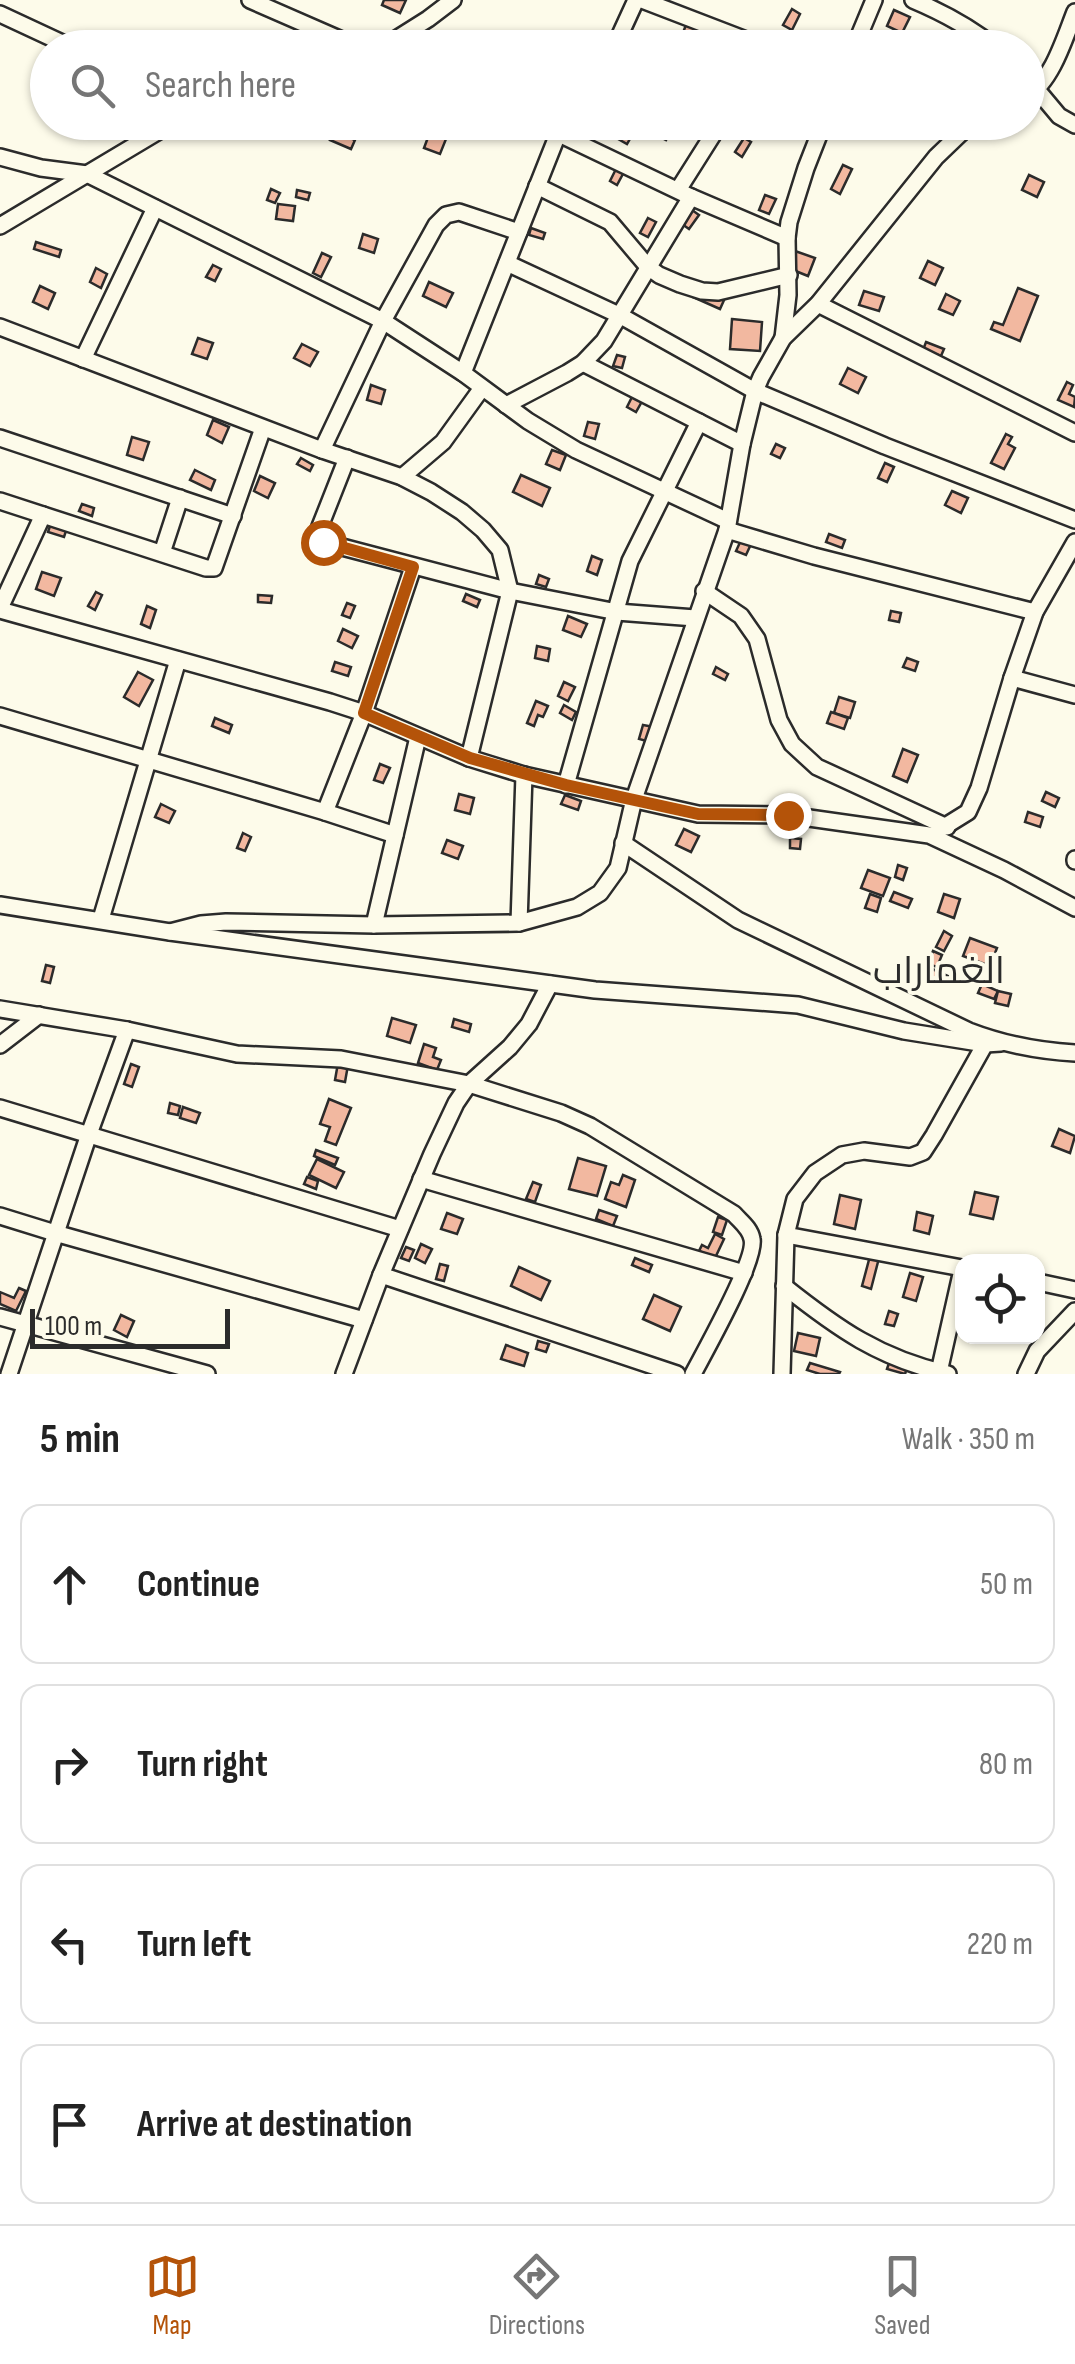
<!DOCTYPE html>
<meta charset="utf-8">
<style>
:root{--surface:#fff;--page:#f6f6f6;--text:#222;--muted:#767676;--line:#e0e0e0;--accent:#b45309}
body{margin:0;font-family:"Sofia Sans Condensed",Cairo,sans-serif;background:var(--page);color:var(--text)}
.controls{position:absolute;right:30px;bottom:30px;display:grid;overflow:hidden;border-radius:20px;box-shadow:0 2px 8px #0004}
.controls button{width:90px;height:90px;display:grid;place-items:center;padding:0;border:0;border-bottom:2px solid var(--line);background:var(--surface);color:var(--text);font:50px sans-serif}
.scale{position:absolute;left:30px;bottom:25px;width:200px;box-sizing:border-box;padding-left:10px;border:5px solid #2b2b2b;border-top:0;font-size:28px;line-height:35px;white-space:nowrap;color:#2b2b2b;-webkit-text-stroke:8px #fdfbea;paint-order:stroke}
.stop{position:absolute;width:30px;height:30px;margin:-22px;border:8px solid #b45309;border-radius:50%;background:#fff}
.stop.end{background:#b45309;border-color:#fff;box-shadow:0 2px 10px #0008}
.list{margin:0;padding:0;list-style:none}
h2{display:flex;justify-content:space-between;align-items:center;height:130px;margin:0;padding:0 40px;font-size:42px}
h2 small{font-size:32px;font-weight:400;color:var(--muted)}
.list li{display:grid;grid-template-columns:65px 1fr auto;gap:30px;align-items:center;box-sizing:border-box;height:160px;margin:0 20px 20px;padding:0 20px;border:2px solid var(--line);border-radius:20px}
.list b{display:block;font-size:38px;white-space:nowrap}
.list em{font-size:32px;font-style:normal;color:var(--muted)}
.icon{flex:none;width:55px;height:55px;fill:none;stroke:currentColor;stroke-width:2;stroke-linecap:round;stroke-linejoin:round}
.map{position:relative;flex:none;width:1075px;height:1374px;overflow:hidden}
.search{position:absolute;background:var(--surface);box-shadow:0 2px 8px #0004;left:30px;right:30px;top:30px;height:110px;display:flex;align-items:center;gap:25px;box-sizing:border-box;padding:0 35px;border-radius:55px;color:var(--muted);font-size:38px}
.sheet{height:850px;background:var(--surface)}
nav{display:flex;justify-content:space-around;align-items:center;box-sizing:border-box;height:140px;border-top:2px solid var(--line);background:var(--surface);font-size:28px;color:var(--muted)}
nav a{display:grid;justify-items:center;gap:5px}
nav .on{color:var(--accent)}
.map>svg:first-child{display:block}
</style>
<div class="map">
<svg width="1075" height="1374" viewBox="0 0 1075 1374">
<rect width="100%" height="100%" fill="#fdfbea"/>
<g fill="#f2b8a0" stroke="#2b2b2b" stroke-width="2.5">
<polygon points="384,0 406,0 400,13 382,5"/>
<polygon points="792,9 800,14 792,30 783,25"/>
<polygon points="894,10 910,17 902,33 887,26"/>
<polygon points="687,22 711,31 705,48 681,38"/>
<polygon points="354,122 377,122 370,135 353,125"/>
<polygon points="654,122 675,124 666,140 649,131"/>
<polygon points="747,122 766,122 767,123 759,137 744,128"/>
<polygon points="587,125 599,131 595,138 583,133"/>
<polygon points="610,125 631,137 627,144 606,132"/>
<polygon points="334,131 355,140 351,149 330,140"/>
<polygon points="430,132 446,139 440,154 424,148"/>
<polygon points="744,138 751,142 742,157 735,152"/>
<polygon points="843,165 852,169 840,194 831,189"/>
<polygon points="616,169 624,172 617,185 610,181"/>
<polygon points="1029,175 1044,182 1037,197 1022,190"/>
<polygon points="271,189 280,193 275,203 267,200"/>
<polygon points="297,190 310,193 308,200 296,197"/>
<polygon points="765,195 776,199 769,214 759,210"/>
<polygon points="278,204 295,206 293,221 276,219"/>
<polygon points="692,210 699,215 689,229 682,224"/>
<polygon points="648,218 656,222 648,237 640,233"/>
<polygon points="531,228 545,233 543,239 529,235"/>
<polygon points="363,234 378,239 374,253 359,248"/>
<polygon points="36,242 61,250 59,257 34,249"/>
<polygon points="795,251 815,258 808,276 788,268"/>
<polygon points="322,253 331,257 321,277 313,273"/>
<polygon points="928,261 943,268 935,285 920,278"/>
<polygon points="213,265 221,269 215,281 206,277"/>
<polygon points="96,268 107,274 101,288 90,282"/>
<polygon points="429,282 453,293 446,307 423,296"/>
<polygon points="40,286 55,293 48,309 33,302"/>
<polygon points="698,286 725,298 720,309 693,297"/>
<polygon points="1018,288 1038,296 1020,341 991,329 994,322 1003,325"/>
<polygon points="864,291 884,297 879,311 859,305"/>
<polygon points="946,294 960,301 953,315 939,309"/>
<polygon points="732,319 762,322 760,351 730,349"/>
<polygon points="198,338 213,343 207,359 192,354"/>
<polygon points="926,342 944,349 941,356 923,350"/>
<polygon points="302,344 318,352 310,366 294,358"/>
<polygon points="617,355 625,357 622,368 613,366"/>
<polygon points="848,368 866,377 858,393 840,384"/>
<polygon points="1067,382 1073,385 1069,394 1075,397 1074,407 1058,400"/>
<polygon points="371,385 385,390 381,404 367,400"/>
<polygon points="635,391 645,396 636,412 627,407"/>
<polygon points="213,420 229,427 222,443 207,435"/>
<polygon points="588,422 599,424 595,439 584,436"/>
<polygon points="1006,434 1012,437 1008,444 1015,448 1004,469 991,463"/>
<polygon points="132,437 149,442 143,460 127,455"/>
<polygon points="776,444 785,448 780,458 771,454"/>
<polygon points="552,450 566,455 560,470 546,464"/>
<polygon points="301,458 313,465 310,471 297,464"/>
<polygon points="885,463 894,467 887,482 878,478"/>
<polygon points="195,470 215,480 211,490 190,480"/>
<polygon points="521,475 550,488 542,506 513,492"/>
<polygon points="260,476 275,483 268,498 254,491"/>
<polygon points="952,491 968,498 961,513 945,505"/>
<polygon points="82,504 94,508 92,516 79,511"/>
<polygon points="51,523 67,528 64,537 48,532"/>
<polygon points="829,534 845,540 842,548 826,542"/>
<polygon points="742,538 752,542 746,555 736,551"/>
<polygon points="592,556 602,560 597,575 587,571"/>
<polygon points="42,572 61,578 54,596 36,589"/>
<polygon points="539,575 549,579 546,587 536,584"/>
<polygon points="96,592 102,595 95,610 88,606"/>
<polygon points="466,594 480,600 477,607 463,601"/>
<polygon points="258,595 272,596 271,603 258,602"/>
<polygon points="347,603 355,606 350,618 342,615"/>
<polygon points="147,606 156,610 150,628 141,624"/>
<polygon points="891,611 901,613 899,622 889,620"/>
<polygon points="568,616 587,624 581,637 563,630"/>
<polygon points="343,629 358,636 352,648 338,641"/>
<polygon points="537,646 550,649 548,661 535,658"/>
<polygon points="907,658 918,662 915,671 903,667"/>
<polygon points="335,662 351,667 348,676 332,671"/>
<polygon points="716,667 728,674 725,680 713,674"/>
<polygon points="138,672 153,680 139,706 124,697"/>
<polygon points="564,682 575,687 568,701 558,696"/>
<polygon points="839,697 855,702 850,718 834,713"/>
<polygon points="536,701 548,706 543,717 538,715 534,726 527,723"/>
<polygon points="564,705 576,712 572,720 560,713"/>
<polygon points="831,712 848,718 844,729 827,723"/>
<polygon points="215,718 232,725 229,733 212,726"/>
<polygon points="643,725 654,727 650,742 639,739"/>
<polygon points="903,749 918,755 907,782 893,776"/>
<polygon points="380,764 390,768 383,783 374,780"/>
<polygon points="1046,792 1059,798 1055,807 1042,801"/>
<polygon points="459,794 474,798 470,814 455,810"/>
<polygon points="565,795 581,801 578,810 561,804"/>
<polygon points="161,804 175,811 169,823 155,817"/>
<polygon points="1028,812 1043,817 1040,827 1025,822"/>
<polygon points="684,829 699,836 691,852 676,845"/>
<polygon points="243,833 251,837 245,851 237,848"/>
<polygon points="790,838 801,839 800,849 790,848"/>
<polygon points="447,840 463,846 458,859 442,853"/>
<polygon points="898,865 907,868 903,880 895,877"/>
<polygon points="868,870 890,878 883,896 861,888"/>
<polygon points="894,892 912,899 908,908 890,901"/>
<polygon points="870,894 881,898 877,912 865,908"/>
<polygon points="944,894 960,899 954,918 938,912"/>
<polygon points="944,931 952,936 944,951 936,947"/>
<polygon points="970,938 997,948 990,966 963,956"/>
<polygon points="933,951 942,955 937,967 928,964"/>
<polygon points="46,965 54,967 50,983 42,981"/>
<polygon points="928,967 952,978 949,985 924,974"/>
<polygon points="982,984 998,991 994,999 978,993"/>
<polygon points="998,991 1011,994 1008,1006 995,1003"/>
<polygon points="392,1018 416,1025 410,1043 387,1036"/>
<polygon points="454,1019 471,1024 469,1032 452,1027"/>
<polygon points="424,1044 436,1048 433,1057 441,1060 437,1070 418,1063"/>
<polygon points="338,1063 348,1065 345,1082 335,1080"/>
<polygon points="131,1064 139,1067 132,1087 124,1084"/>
<polygon points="329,1099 351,1108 336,1145 325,1141 330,1127 320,1124"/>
<polygon points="170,1103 180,1106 178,1115 168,1113"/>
<polygon points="183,1107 200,1113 196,1123 180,1118"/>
<polygon points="1059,1129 1075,1136 1070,1153 1052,1146"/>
<polygon points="316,1150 338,1158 335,1165 314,1156"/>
<polygon points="578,1158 606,1166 597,1196 569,1189"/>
<polygon points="317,1159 344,1172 336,1188 309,1175"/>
<polygon points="623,1175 635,1180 626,1207 605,1199 611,1182 619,1185"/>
<polygon points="307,1177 318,1181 316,1189 304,1184"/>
<polygon points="533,1182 541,1185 535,1202 526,1199"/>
<polygon points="975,1192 998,1197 993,1219 970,1214"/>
<polygon points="840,1195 861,1200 855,1229 834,1224"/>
<polygon points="599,1210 617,1216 613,1226 596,1219"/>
<polygon points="917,1212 933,1216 929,1234 914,1230"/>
<polygon points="447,1213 463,1219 457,1234 441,1229"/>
<polygon points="718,1217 727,1220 722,1235 713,1232"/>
<polygon points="715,1234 724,1239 715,1258 699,1251 702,1245 708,1248"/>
<polygon points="421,1244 432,1249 425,1263 415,1258"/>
<polygon points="406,1247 414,1250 409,1261 401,1258"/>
<polygon points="870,1256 879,1258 871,1289 862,1286"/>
<polygon points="635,1258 652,1265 649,1272 632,1265"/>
<polygon points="440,1264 448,1266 444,1281 436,1279"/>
<polygon points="519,1267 550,1281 541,1300 511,1286"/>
<polygon points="910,1273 923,1277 916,1301 903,1297"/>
<polygon points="19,1288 26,1291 16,1311 0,1304 0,1292 14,1298"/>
<polygon points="654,1295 681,1307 670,1331 643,1319"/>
<polygon points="889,1311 898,1314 894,1326 885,1324"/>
<polygon points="121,1315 134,1321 127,1337 114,1330"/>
<polygon points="798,1333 820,1338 816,1356 794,1351"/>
<polygon points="538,1341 549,1344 546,1352 536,1349"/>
<polygon points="506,1345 528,1353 524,1366 501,1359"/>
<polygon points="893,1351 911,1357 905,1374 887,1369"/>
<polygon points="810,1363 840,1372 839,1374 820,1374 807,1370"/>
</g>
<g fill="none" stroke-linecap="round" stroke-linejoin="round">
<g stroke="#2b2b2b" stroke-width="20">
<g id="minor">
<polyline points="250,0 360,48"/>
<polyline points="642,0 767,48"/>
<path d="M913,0C944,13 970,27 996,48"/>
<polyline points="0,14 73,48"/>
<polyline points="382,48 428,19 453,0"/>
<polyline points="614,48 636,0"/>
<polyline points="854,48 874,0"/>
<polyline points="1028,79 1059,116 1075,125"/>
<path d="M1028,95C1052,81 1065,37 1075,12"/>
<polyline points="534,122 691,197 787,238"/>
<polyline points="942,122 962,132"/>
<polyline points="0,157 41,168 87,174 383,321 463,373 528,421 576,450 728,521"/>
<polyline points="537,186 610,222 648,267 659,275 680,284 702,291 718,292 789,275"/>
<polyline points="678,190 721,122"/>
<polyline points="0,226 174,122"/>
<polyline points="507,263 621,316 755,391 885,446 1075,520"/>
<polyline points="818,304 1075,433"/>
<polyline points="0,327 322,450 402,477 431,492 462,512 483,530 500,550 510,591 469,758"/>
<polyline points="783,338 788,295 787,238 789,222 806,168 824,122"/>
<polyline points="83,359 155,208"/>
<polyline points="583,363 742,444"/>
<polyline points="463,373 558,134"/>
<polyline points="506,405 567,373 583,363 604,341 691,197"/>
<polyline points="0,438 233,516"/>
<polyline points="322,450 383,321 436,225 446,215 459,212 519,232"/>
<polyline points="347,458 319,529 317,536 323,542 510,591 617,612 695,618"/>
<polyline points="402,477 443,442 482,388"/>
<polyline points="0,501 206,568 214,568 263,428"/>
<polyline points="727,530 814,556 1035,612"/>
<polyline points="162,553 180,498"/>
<polyline points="704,591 741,616 757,639 779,720 792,744 817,767 947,827"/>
<polyline points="0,608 43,515"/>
<polyline points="0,610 330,702 364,713 469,758 524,775 698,814 788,815 929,835 1004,870 1075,908"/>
<polyline points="1012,678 1075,695"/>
<polyline points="0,716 325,812 395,835"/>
<polyline points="566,785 630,561 699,422"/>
<polyline points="325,812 364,713 413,567"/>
<polyline points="939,830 968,812 979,788 1012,678 1035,612 1075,542"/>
<path d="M623,843L738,920L969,1031C1003,1044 1038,1051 1075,1053"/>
<polyline points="1075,859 1075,861"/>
<polyline points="0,905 170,932 595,990 798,1005 904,1031 985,1044 1001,1043"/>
<polyline points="101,919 178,660"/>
<polyline points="519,923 524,775"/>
<polyline points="374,925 418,737"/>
<polyline points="170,932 201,924 226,922 374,925 519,923 577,907 600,893 618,868 634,799 727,530 742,444 755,391 761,377 783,338 818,304 936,157 962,132 978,122"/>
<path d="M0,1009L127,1030L237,1054L341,1059L469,1084L561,1113L590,1126L734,1214C741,1222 750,1228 752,1239C757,1259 705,1351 693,1374"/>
<polyline points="0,1045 39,1015"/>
<polyline points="0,1108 400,1229"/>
<polyline points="421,1179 744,1273"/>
<polyline points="0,1216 55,1233 364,1320"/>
<polyline points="786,1235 962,1268"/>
<polyline points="381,1275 677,1374"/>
<polyline points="1038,1282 1075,1290"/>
<path d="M784,1286C838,1329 879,1358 948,1374"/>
<polyline points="0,1317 207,1374"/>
<polyline points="939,1372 962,1270"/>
<polyline points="9,1374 89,1134 127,1030"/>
<polyline points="344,1374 381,1275 432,1154 456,1103 469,1084 510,1047 529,1024 550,984"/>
<polyline points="782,1374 786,1235 795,1199 815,1173 842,1155 864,1151 910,1157 923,1152 934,1135 985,1044"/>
<polyline points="1026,1374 1037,1351 1075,1311"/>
</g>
</g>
<use href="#minor" stroke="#fdfbea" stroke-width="15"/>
</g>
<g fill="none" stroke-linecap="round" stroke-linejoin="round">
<polyline stroke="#b45309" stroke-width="12" points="323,542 413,567 364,713 470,758 566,785 698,814 788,815"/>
</g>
<g text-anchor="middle" stroke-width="8" stroke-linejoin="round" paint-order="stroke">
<g font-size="38" fill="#2b2b2b" stroke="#fdfbea">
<text x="939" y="983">الغماراب</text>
</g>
</g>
</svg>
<div class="controls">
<button><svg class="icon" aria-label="locate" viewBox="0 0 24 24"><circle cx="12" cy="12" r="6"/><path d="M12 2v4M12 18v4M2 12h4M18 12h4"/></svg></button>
</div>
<div class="scale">100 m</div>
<div class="stop" style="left:323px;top:542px"></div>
<div class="stop end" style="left:788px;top:815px"></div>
<div class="search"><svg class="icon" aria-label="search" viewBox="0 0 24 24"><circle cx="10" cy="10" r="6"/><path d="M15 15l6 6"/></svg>Search here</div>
</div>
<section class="sheet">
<h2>5 min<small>Walk · 350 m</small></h2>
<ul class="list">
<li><svg class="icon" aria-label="ahead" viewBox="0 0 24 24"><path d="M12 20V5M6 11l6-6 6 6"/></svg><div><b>Continue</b></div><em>50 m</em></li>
<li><svg class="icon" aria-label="right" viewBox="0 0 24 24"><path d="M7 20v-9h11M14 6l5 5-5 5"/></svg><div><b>Turn right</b></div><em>80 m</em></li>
<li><svg class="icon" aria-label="left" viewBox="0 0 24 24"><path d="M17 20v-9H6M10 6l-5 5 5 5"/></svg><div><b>Turn left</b></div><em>220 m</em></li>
<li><svg class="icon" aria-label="arrive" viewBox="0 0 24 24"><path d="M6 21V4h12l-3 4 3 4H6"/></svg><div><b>Arrive at destination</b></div></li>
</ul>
</section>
<nav>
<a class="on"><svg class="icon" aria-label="map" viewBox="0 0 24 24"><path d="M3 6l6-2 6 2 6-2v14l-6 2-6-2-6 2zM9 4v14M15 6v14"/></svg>Map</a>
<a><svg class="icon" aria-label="directions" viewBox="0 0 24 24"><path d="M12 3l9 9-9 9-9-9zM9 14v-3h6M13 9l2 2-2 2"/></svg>Directions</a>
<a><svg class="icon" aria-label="saved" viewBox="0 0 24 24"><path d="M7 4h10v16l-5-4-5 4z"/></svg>Saved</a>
</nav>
